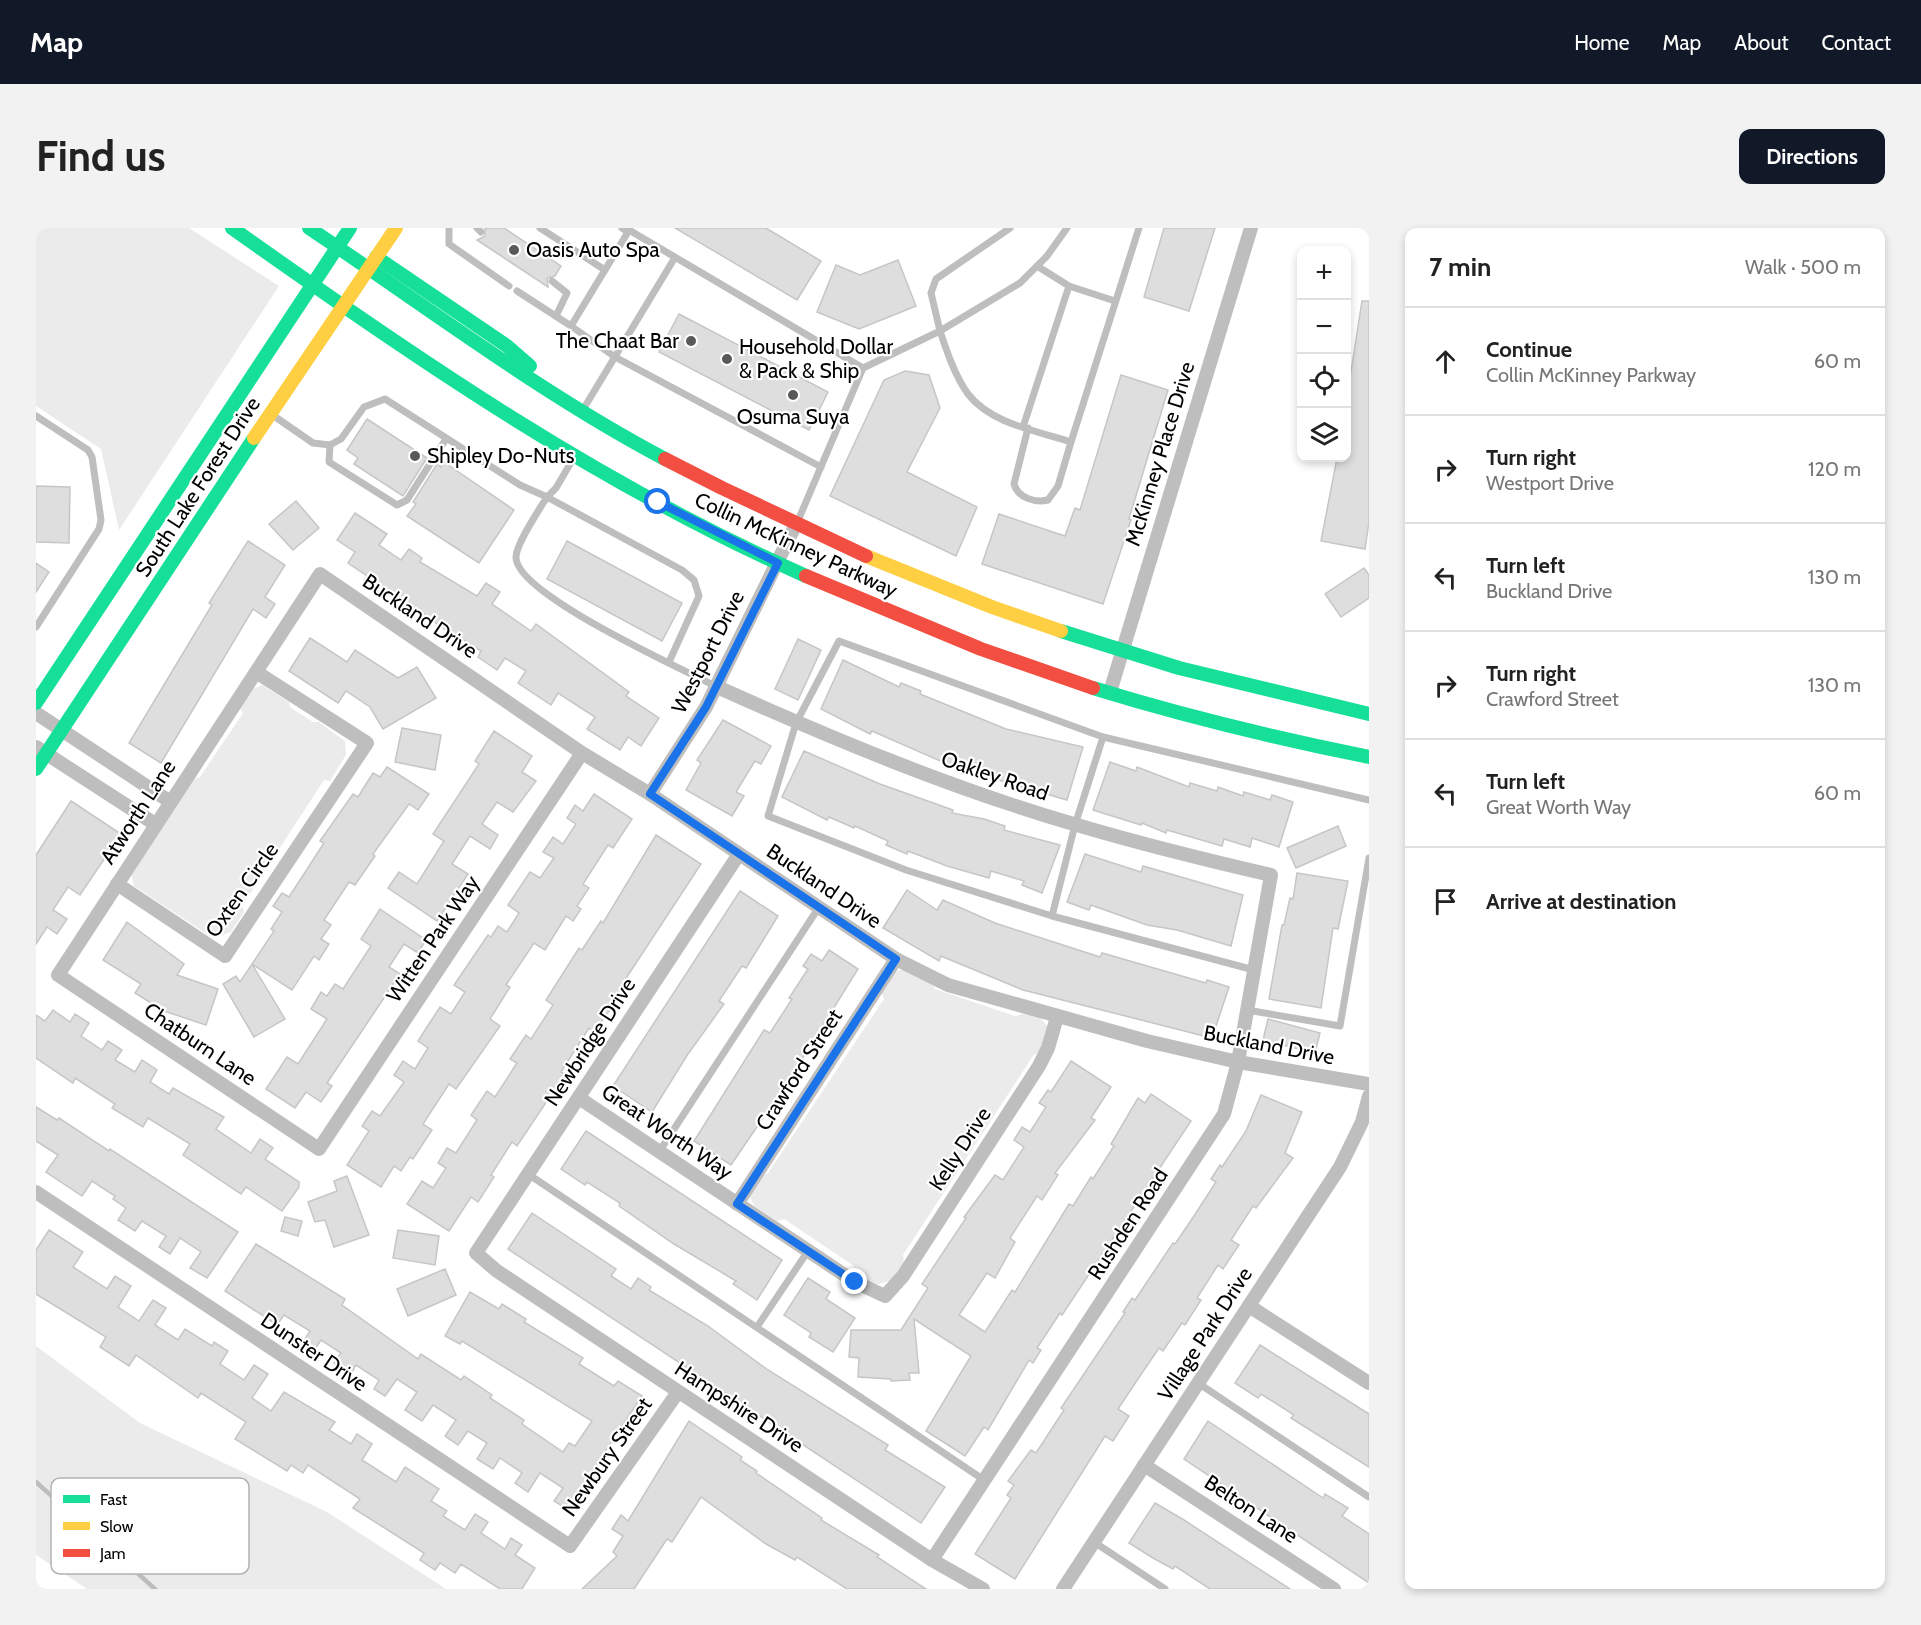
<!DOCTYPE html>
<meta charset="utf-8">
<style>
:root{--surface:#fff;--page:#f2f2f2;--text:#222;--muted:#767676;--line:#e0e0e0;--accent:#111827}
body{margin:0;font-family:Cabin,sans-serif;background:var(--page);color:var(--text)}
.controls{position:absolute;right:18px;top:18px;display:grid;overflow:hidden;border-radius:12px;box-shadow:0 3px 9px #0003}
.controls button{width:54px;height:54px;display:grid;place-items:center;padding:0;border:0;border-bottom:2px solid var(--line);background:var(--surface);color:var(--text);font:30px sans-serif}
.stop{position:absolute;width:18px;height:18px;margin:-14px;border:4px solid #1a73e8;border-radius:50%;background:#fff}
.stop.end{background:#1a73e8;border-color:#fff;box-shadow:0 2px 6px #0008}
.list{margin:0;padding:0;list-style:none}
h2{display:flex;justify-content:space-between;align-items:center;height:78px;margin:0;padding:0 24px;font-size:26px}
h2 small{font-size:20px;font-weight:400;color:var(--muted)}
.list li{display:grid;grid-template-columns:39px 1fr auto;gap:18px;align-items:center;box-sizing:border-box;height:108px;padding:0 24px;border-top:2px solid var(--line)}
.list b{display:block;font-size:22px;white-space:nowrap}
.list p{margin:0;font-size:20px;white-space:nowrap;color:var(--muted)}
.list em{font-size:20px;font-style:normal;color:var(--muted)}
.icon{flex:none;width:33px;height:33px;fill:none;stroke:currentColor;stroke-width:2;stroke-linecap:round;stroke-linejoin:round}
.map{position:relative;flex:none;width:1333px;height:1361px;overflow:hidden;border-radius:12px}
header{display:flex;align-items:center;gap:36px;box-sizing:border-box;height:84px;padding:0 30px;background:var(--accent);color:#fff}
header strong{font-size:28px}
nav{display:flex;gap:33px;margin-inline-start:auto;font-size:21px}
.intro{display:flex;align-items:center;justify-content:space-between;box-sizing:border-box;height:144px;padding:0 36px}
h1{margin:0;font-size:42px}
.button{padding:15px 27px;border-radius:12px;background:var(--accent);color:#fff;font-size:21px;font-weight:700}
main{display:flex;gap:36px;padding:0 36px}
aside{flex:1;background:var(--surface);border-radius:12px;box-shadow:0 3px 9px #0003}
.map>svg:first-child{display:block}
</style>
<header>
<strong>Map</strong>
<nav><a>Home</a><a>Map</a><a>About</a><a>Contact</a></nav>
</header>
<div class="intro"><h1>Find us</h1><a class="button">Directions</a></div>
<main>
<div class="map">
<svg width="1333" height="1361" viewBox="0 0 1333 1361">
<rect width="100%" height="100%" fill="#fff"/>
<g fill="#ebebeb">
<polygon points="0,0 153,0 243,58 83,302 65,221 0,178"/>
<polygon points="226,457 253,474 254,479 277,494 283,494 309,513 310,527 294,553 288,552 206,678 208,684 195,704 177,710 98,658 95,645 158,551 164,549 207,485 204,480 215,462"/>
<polygon points="867,741 896,754 899,761 979,788 990,785 1004,789 1011,798 1005,822 997,828 867,1027 868,1035 856,1052 839,1057 818,1045 818,1038 748,991 741,993 718,978 713,966 723,949 732,945 848,771 845,763 858,744"/>
<polygon points="0,1118 104,1195 291,1284 410,1361 51,1361 0,1327"/>
</g>
<g fill="none" stroke-linecap="round" stroke-linejoin="round">
<polyline stroke="#bdbdbd" stroke-width="4.5" points="0,1254 119,1361"/>
</g>
<g fill="#dedede" stroke="#c6c6c6" stroke-width="1.5">
<polygon points="449,0 468,0 525,38 519,48 511,50 512,59 441,12 449,8"/>
<polygon points="639,0 730,0 785,33 761,72"/>
<polygon points="1128,0 1179,0 1153,83 1108,69"/>
<polygon points="862,32 880,78 823,101 781,84 800,37 824,47"/>
<polygon points="1326,73 1333,73 1333,294 1329,321 1285,313 1301,230 1311,230 1311,169"/>
<polygon points="643,86 792,164 773,202 623,124"/>
<polygon points="869,143 893,147 904,180 871,244 941,279 920,328 794,268 848,152"/>
<polygon points="1085,147 1132,162 1093,291 1095,292 1067,376 946,336 963,286 1029,308 1039,280 1044,282"/>
<polygon points="331,191 391,230 367,268 318,236 322,230 311,222"/>
<polygon points="408,234 478,282 443,335 371,288 380,276 377,274 401,236 405,239"/>
<polygon points="0,258 34,259 33,315 0,314"/>
<polygon points="260,273 283,300 257,322 233,296"/>
<polygon points="319,285 351,306 343,317 365,332 373,321 386,330 384,334 441,368 450,355 464,364 456,376 495,403 500,396 593,464 590,468 623,490 605,518 592,509 584,522 551,501 559,489 522,465 515,477 482,455 490,443 469,430 461,442 442,429 445,423 422,408 421,410 353,362 350,367 328,352 331,348 312,335 319,324 301,312"/>
<polygon points="212,313 249,337 229,369 239,376 230,390 217,381 125,535 93,515 176,377 173,375"/>
<polygon points="531,313 646,375 626,413 511,351"/>
<polygon points="0,335 13,344 0,364"/>
<polygon points="1328,340 1333,347 1333,370 1305,389 1289,366"/>
<polygon points="274,410 311,434 319,422 362,450 381,439 400,470 347,501 334,479 310,463 302,475 253,443"/>
<polygon points="762,411 785,422 762,472 739,461"/>
<polygon points="807,432 863,459 865,455 885,463 884,466 970,501 1047,519 1031,572 918,539 836,503 834,506 785,481"/>
<polygon points="687,492 735,518 725,536 719,533 700,564 708,568 696,588 650,562 665,535 661,532"/>
<polygon points="366,500 405,507 399,542 359,534"/>
<polygon points="458,503 496,528 486,544 500,553 477,584 461,574 446,596 462,607 454,621 434,608 416,636 432,646 401,693 352,660 363,644 381,656 408,613 397,606 443,536 439,533"/>
<polygon points="768,523 844,556 917,582 916,585 948,591 969,598 968,602 1024,617 1006,665 986,657 988,653 955,643 953,650 911,638 872,623 871,626 850,617 852,613 819,598 818,600 793,589 791,592 746,569"/>
<polygon points="1074,534 1100,543 1101,539 1153,559 1154,555 1181,563 1182,559 1207,568 1208,564 1234,572 1236,567 1257,574 1243,619 1216,610 1214,619 1188,611 1186,618 1131,602 1130,605 1106,595 1105,597 1057,582"/>
<polygon points="351,539 393,566 382,582 373,576 337,626 339,628 319,657 313,654 288,692 295,697 285,711 293,716 283,732 278,728 256,762 216,736 249,791 218,809 187,756 200,748 204,754 238,703 235,701 246,684 237,678 246,665 253,669 288,615 284,613 317,566 322,569 337,545 344,549"/>
<polygon points="558,566 596,591 577,620 572,617 547,656 553,660 541,678 545,681 537,693 530,688 509,722 498,715 470,757 474,759 454,791 464,798 420,861 413,856 387,896 396,902 377,931 374,929 365,943 358,938 345,959 311,937 333,903 326,898 336,883 344,888 368,854 358,847 367,833 379,841 392,820 382,813 391,799 404,779 415,786 429,764 418,757 452,707 455,709 462,698 471,704 483,685 472,677 494,644 504,650 518,630 507,624 517,609 527,616 540,596 531,590 539,577 547,583"/>
<polygon points="35,573 85,606 44,667 32,659 17,682 31,691 21,706 11,699 0,716 0,627"/>
<polygon points="1302,598 1310,618 1260,640 1251,620"/>
<polygon points="620,607 665,636 583,761 586,763 578,776 558,804 553,800 525,844 529,846 481,918 476,914 455,947 458,949 442,974 435,969 413,1003 371,976 386,953 397,960 410,940 402,935 411,920 420,925 441,892 435,887 451,863 459,869 481,835 474,831 490,807 495,811 517,777 510,772 543,720 546,722 565,693 567,695"/>
<polygon points="1049,626 1105,644 1107,638 1207,667 1195,718 1141,702 1111,697 1055,677 1053,682 1031,674"/>
<polygon points="1261,645 1312,653 1302,701 1297,700 1285,780 1233,771 1246,697 1248,697 1254,670 1257,671"/>
<polygon points="871,662 901,682 907,672 959,695 1064,729 1066,725 1170,755 1171,752 1193,759 1176,810 987,762 905,728 903,733 847,700"/>
<polygon points="704,663 742,688 710,740 706,738 683,773 688,776 652,826 616,884 577,858"/>
<polygon points="344,681 390,712 382,725 368,716 353,739 364,746 291,855 296,858 285,874 270,864 259,880 230,861 251,829 262,836 291,791 275,781 285,764 291,768 299,756 307,761 335,718 325,711"/>
<polygon points="91,694 148,736 141,747 182,761 170,797 128,783 99,765 105,756 67,732"/>
<polygon points="793,722 822,741 753,852 695,937 658,913 728,802 734,805 756,771 753,770 772,741 767,738 775,726 786,733"/>
<polygon points="17,782 34,794 39,786 53,795 45,808 66,822 72,813 86,822 79,832 99,844 106,832 121,842 114,854 133,866 137,860 188,889 180,901 215,925 224,911 237,920 229,931 263,954 263,959 246,983 210,959 205,966 147,927 154,916 112,890 107,899 76,880 79,876 39,850 37,855 0,830 0,787 9,793"/>
<polygon points="1232,791 1284,805 1279,825 1227,812"/>
<polygon points="1035,833 1075,859 1055,890 1059,892 1019,945 1022,947 1006,972 1001,968 974,1010 979,1014 959,1050 951,1045 923,1087 949,1104 976,1062 979,1064 1033,976 1037,978 1055,949 1057,951 1078,918 1075,916 1102,870 1109,875 1115,866 1155,893 1026,1087 1024,1085 1001,1120 1005,1122 997,1135 993,1132 952,1202 948,1199 929,1228 890,1203 935,1128 878,1091 883,1145 873,1145 874,1152 855,1153 855,1151 822,1149 823,1130 813,1129 815,1102 865,1102 892,1060 886,1056 930,990 928,989 959,947 967,952 988,919 978,912 986,899 994,904 1010,879 1003,875 1012,862 1015,864"/>
<polygon points="1225,867 1266,884 1249,925 1257,930 1220,980 1217,978 1195,1012 1203,1017 1187,1041 1182,1037 1161,1070 1165,1072 1149,1097 1146,1095 1127,1123 1123,1120 1104,1148 1082,1181 1093,1188 1077,1213 1069,1208 979,1351 939,1326 975,1270 971,1267 978,1257 972,1253 995,1222 1000,1225 1028,1182 1025,1180 1089,1085 1087,1084 1096,1070 1099,1072 1137,1015 1139,1016 1158,988 1180,954 1175,951 1184,937 1186,939 1210,903"/>
<polygon points="0,879 21,892 23,890 73,923 74,921 202,1004 171,1050 154,1040 165,1024 144,1010 134,1026 123,1019 130,1008 106,993 99,1003 82,992 90,980 77,971 79,968 56,953 46,968 10,944 22,927 0,913"/>
<polygon points="550,903 746,1032 721,1072 697,1056 700,1053 638,1016 583,978 584,975 551,954 549,957 525,941"/>
<polygon points="311,948 333,1007 298,1019 289,992 279,994 272,974 301,963 298,953"/>
<polygon points="496,985 580,1041 575,1048 595,1061 602,1050 615,1059 613,1062 672,1098 732,1142 852,1217 849,1222 909,1259 885,1295 472,1021"/>
<polygon points="249,989 266,993 262,1008 245,1003"/>
<polygon points="13,1002 47,1024 37,1039 71,1061 79,1048 95,1058 82,1079 103,1093 117,1072 130,1080 119,1097 142,1112 149,1101 176,1118 178,1114 192,1123 184,1136 208,1152 218,1137 232,1146 216,1170 235,1183 248,1164 299,1194 293,1202 315,1216 321,1206 336,1216 326,1232 360,1254 369,1239 403,1261 395,1273 411,1283 407,1288 429,1302 439,1286 452,1294 445,1305 469,1321 475,1310 486,1317 479,1327 499,1340 486,1361 464,1361 425,1336 419,1345 404,1335 399,1342 384,1332 388,1325 317,1280 324,1271 272,1237 267,1245 255,1237 251,1243 199,1211 210,1194 165,1165 162,1170 100,1127 93,1138 64,1119 70,1109 0,1066 0,1022"/>
<polygon points="362,1002 403,1008 399,1037 357,1030"/>
<polygon points="220,1016 309,1071 306,1077 382,1131 385,1126 425,1152 428,1148 456,1167 454,1170 488,1192 486,1196 527,1224 533,1215 539,1218 556,1193 426,1113 424,1116 409,1108 434,1064 463,1081 466,1076 490,1091 488,1094 547,1130 543,1136 578,1158 582,1153 606,1168 531,1281 518,1273 527,1260 504,1245 492,1264 479,1255 486,1245 464,1230 457,1241 441,1231 451,1215 432,1203 422,1217 409,1208 420,1192 397,1177 386,1193 369,1182 381,1164 361,1151 349,1168 338,1161 343,1152 320,1137 315,1146 298,1135 305,1125 285,1112 279,1121 267,1114 274,1103 248,1087 241,1097 189,1063"/>
<polygon points="409,1041 420,1067 372,1088 361,1061"/>
<polygon points="772,1050 794,1064 790,1071 819,1090 797,1124 773,1109 775,1105 748,1087"/>
<polygon points="1224,1117 1333,1186 1333,1239 1255,1190 1258,1187 1225,1166 1222,1170 1199,1155"/>
<polygon points="653,1193 706,1229 704,1232 721,1243 720,1245 786,1290 785,1292 843,1327 841,1329 890,1361 811,1361 761,1329 759,1332 730,1316 665,1269 636,1314 631,1311 598,1361 546,1361 581,1328 577,1324 587,1308 576,1301 585,1287 592,1293"/>
<polygon points="1172,1193 1287,1270 1289,1266 1312,1280 1306,1288 1333,1306 1333,1355 1148,1231"/>
<polygon points="1119,1275 1148,1292 1254,1361 1174,1361 1139,1338 1137,1341 1117,1330 1093,1315"/>
</g>
<g fill="none" stroke-linecap="round" stroke-linejoin="round">
<g stroke="#bebebe" stroke-width="7">
<polyline points="413,0 413,16 473,58"/>
<polyline points="441,0 445,4"/>
<polyline points="504,0 569,42"/>
<polyline points="586,0 592,4 535,98 579,129 785,239"/>
<polyline points="974,0 900,51 895,65 904,103 984,55 1011,28 1031,0"/>
<polyline points="593,2 827,140"/>
<polyline points="1001,38 1033,58 1079,73"/>
<polyline points="516,53 531,65 520,88"/>
<polyline points="481,63 535,98"/>
<polyline points="548,180 638,31"/>
<polyline points="235,186 277,215 294,217 305,211 328,179 349,171 484,257 511,269 520,260 537,231"/>
<polyline points="0,188 52,222 56,229 65,292 63,301 0,399"/>
<polyline points="987,199 1033,58"/>
<path d="M992,200L978,256C982,270 999,275 1012,272L1022,258L1035,214"/>
<polyline points="294,217 293,234 361,277 371,272 410,211"/>
<path d="M761,295L827,140L904,103C911,124 919,148 932,166C955,196 1002,203 1035,214L1103,0"/>
<path d="M633,434L663,368L658,352L646,342L511,269C503,282 480,316 480,329C479,366 645,440 679,458"/>
<polyline points="1067,509 1333,572"/>
<polyline points="1016,688 1039,597 1067,509 803,413 760,495 732,588 870,642 1016,688 1218,742"/>
<polyline points="1211,782 1304,798 1333,630"/>
<polyline points="623,924 783,679"/>
<polyline points="492,946 948,1252"/>
<polyline points="721,1099 772,1023"/>
<polyline points="1162,1155 1333,1269"/>
<polyline points="1058,1314 1129,1361"/>
</g>
<g stroke="#bebebe" stroke-width="14">
<path d="M679,458C797,511 917,561 1041,597C1105,616 1170,632 1235,647L1202,834L1188,886L896,1332"/>
<polyline points="1074,464 1215,0"/>
<polyline points="0,485 133,573"/>
<polyline points="0,519 119,596"/>
<polyline points="546,525 283,921 22,747 284,346 546,525 614,566 860,731 912,757 1111,813 1202,834 1333,856"/>
<polyline points="614,566 670,479 760,296"/>
<polyline points="703,626 440,1025 461,1043 896,1332 947,1361"/>
<polyline points="81,656 189,728 331,515 220,444"/>
<polyline points="543,870 819,1054 849,1068 867,1048 1003,838 1012,820 1021,789"/>
<polyline points="0,964 534,1318 642,1164"/>
<polyline points="701,976 860,731"/>
<polyline points="1213,1078 1333,1155"/>
<polyline points="1108,1237 1298,1361"/>
<polyline points="1027,1361 1304,939 1326,894 1333,868"/>
</g>
<g stroke="#16e098" stroke-width="14">
<path d="M196,0C379,130 564,257 770,348"/>
<path d="M273,0C390,78 504,165 629,231"/>
<polyline points="340,29 471,118 494,138"/>
<polyline points="1025,403 1143,440 1333,486"/>
<path d="M1057,460C1148,488 1239,510 1333,529"/>
<polyline points="0,475 314,0"/>
<polyline points="0,541 218,210"/>
</g>
<g stroke="#ffcf43" stroke-width="14">
<polyline points="218,210 360,0"/>
<polyline points="830,328 956,379 1025,403"/>
</g>
<g stroke="#f24e42" stroke-width="14">
<polyline points="629,231 686,260 830,328"/>
<polyline points="770,348 945,421 1057,460"/>
</g>
</g>
<g fill="none" stroke-linecap="round" stroke-linejoin="round">
<polyline stroke="#1a73e8" stroke-width="8" points="622,274 742,335 670,479 614,566 860,731 701,976 819,1054"/>
</g>
<g fill="#595959" stroke="#fff" stroke-width="2">
<circle cx="478" cy="22" r="6"/>
<circle cx="655" cy="113" r="6"/>
<circle cx="691" cy="131" r="6"/>
<circle cx="757" cy="167" r="6"/>
<circle cx="379" cy="228" r="6"/>
</g>
<g text-anchor="middle" stroke-width="4.5" stroke-linejoin="round" paint-order="stroke">
<g font-size="21" fill="#000" stroke="#fff" text-anchor="start">
<text x="490" y="29">Oasis Auto Spa</text>
<text x="643" y="120" text-anchor="end">The Chaat Bar</text>
<text x="703" y="126">Household Dollar<tspan x="703" dy="24">&amp; Pack &amp; Ship</tspan></text>
<text x="757" y="196" text-anchor="middle">Osuma Suya</text>
<text x="391" y="235">Shipley Do-Nuts</text>
</g>
<g font-size="21" fill="#000" stroke="#fff">
<text transform="translate(1124 226) rotate(-73)" y="7">McKinney Place Drive</text>
<text transform="translate(162 259) rotate(-57)" y="7">South Lake Forest Drive</text>
<text transform="translate(760 317) rotate(25)" y="7">Collin McKinney Parkway</text>
<text transform="translate(384 388) rotate(34)" y="7">Buckland Drive</text>
<text transform="translate(672 424) rotate(-63)" y="7">Westport Drive</text>
<text transform="translate(959 548) rotate(19)" y="7">Oakley Road</text>
<text transform="translate(102 584) rotate(-57)" y="7">Atworth Lane</text>
<text transform="translate(788 658) rotate(34)" y="7">Buckland Drive</text>
<text transform="translate(206 662) rotate(-55)" y="7">Oxten Circle</text>
<text transform="translate(397 711) rotate(-56)" y="7">Witten Park Way</text>
<text transform="translate(554 814) rotate(-57)" y="7">Newbridge Drive</text>
<text transform="translate(164 816) rotate(34)" y="7">Chatburn Lane</text>
<text transform="translate(1233 817) rotate(11)" y="7">Buckland Drive</text>
<text transform="translate(763 842) rotate(-57)" y="7">Crawford Street</text>
<text transform="translate(631 904) rotate(34)" y="7">Great Worth Way</text>
<text transform="translate(924 921) rotate(-57)" y="7">Kelly Drive</text>
<text transform="translate(1092 996) rotate(-57)" y="7">Rushden Road</text>
<text transform="translate(1169 1106) rotate(-57)" y="7">Village Park Drive</text>
<text transform="translate(278 1124) rotate(34)" y="7">Dunster Drive</text>
<text transform="translate(703 1179) rotate(33)" y="7">Hampshire Drive</text>
<text transform="translate(571 1229) rotate(-55)" y="7">Newbury Street</text>
<text transform="translate(1215 1281) rotate(33)" y="7">Belton Lane</text>
</g>
</g>
<rect x="15" y="1250" width="198" height="96" rx="9" fill="#fff" stroke="#b2b2b2" stroke-width="1.5"/>
<rect x="27" y="1267" width="27" height="8" fill="#16e098"/>
<rect x="27" y="1294" width="27" height="8" fill="#ffcf43"/>
<rect x="27" y="1321" width="27" height="8" fill="#f24e42"/>
<g font-size="16" fill="#000">
<text x="64" y="1277">Fast</text>
<text x="64" y="1304">Slow</text>
<text x="64" y="1331">Jam</text>
</g>
</svg>
<div class="controls">
<button>+</button>
<button>−</button>
<button><svg class="icon" aria-label="locate" viewBox="0 0 24 24"><circle cx="12" cy="12" r="6"/><path d="M12 2v4M12 18v4M2 12h4M18 12h4"/></svg></button>
<button><svg class="icon" aria-label="layers" viewBox="0 0 24 24"><path d="M12 4l9 5-9 5-9-5zM3 14l9 5 9-5"/></svg></button>
</div>
<div class="stop" style="left:622px;top:274px"></div>
<div class="stop end" style="left:819px;top:1054px"></div>
</div>
<aside>
<h2>7 min<small>Walk · 500 m</small></h2>
<ul class="list">
<li><svg class="icon" aria-label="ahead" viewBox="0 0 24 24"><path d="M12 20V5M6 11l6-6 6 6"/></svg><div><b>Continue</b><p>Collin McKinney Parkway</p></div><em>60 m</em></li>
<li><svg class="icon" aria-label="right" viewBox="0 0 24 24"><path d="M7 20v-9h11M14 6l5 5-5 5"/></svg><div><b>Turn right</b><p>Westport Drive</p></div><em>120 m</em></li>
<li><svg class="icon" aria-label="left" viewBox="0 0 24 24"><path d="M17 20v-9H6M10 6l-5 5 5 5"/></svg><div><b>Turn left</b><p>Buckland Drive</p></div><em>130 m</em></li>
<li><svg class="icon" aria-label="right" viewBox="0 0 24 24"><path d="M7 20v-9h11M14 6l5 5-5 5"/></svg><div><b>Turn right</b><p>Crawford Street</p></div><em>130 m</em></li>
<li><svg class="icon" aria-label="left" viewBox="0 0 24 24"><path d="M17 20v-9H6M10 6l-5 5 5 5"/></svg><div><b>Turn left</b><p>Great Worth Way</p></div><em>60 m</em></li>
<li><svg class="icon" aria-label="arrive" viewBox="0 0 24 24"><path d="M6 21V4h12l-3 4 3 4H6"/></svg><div><b>Arrive at destination</b></div></li>
</ul>
</aside>
</main>
